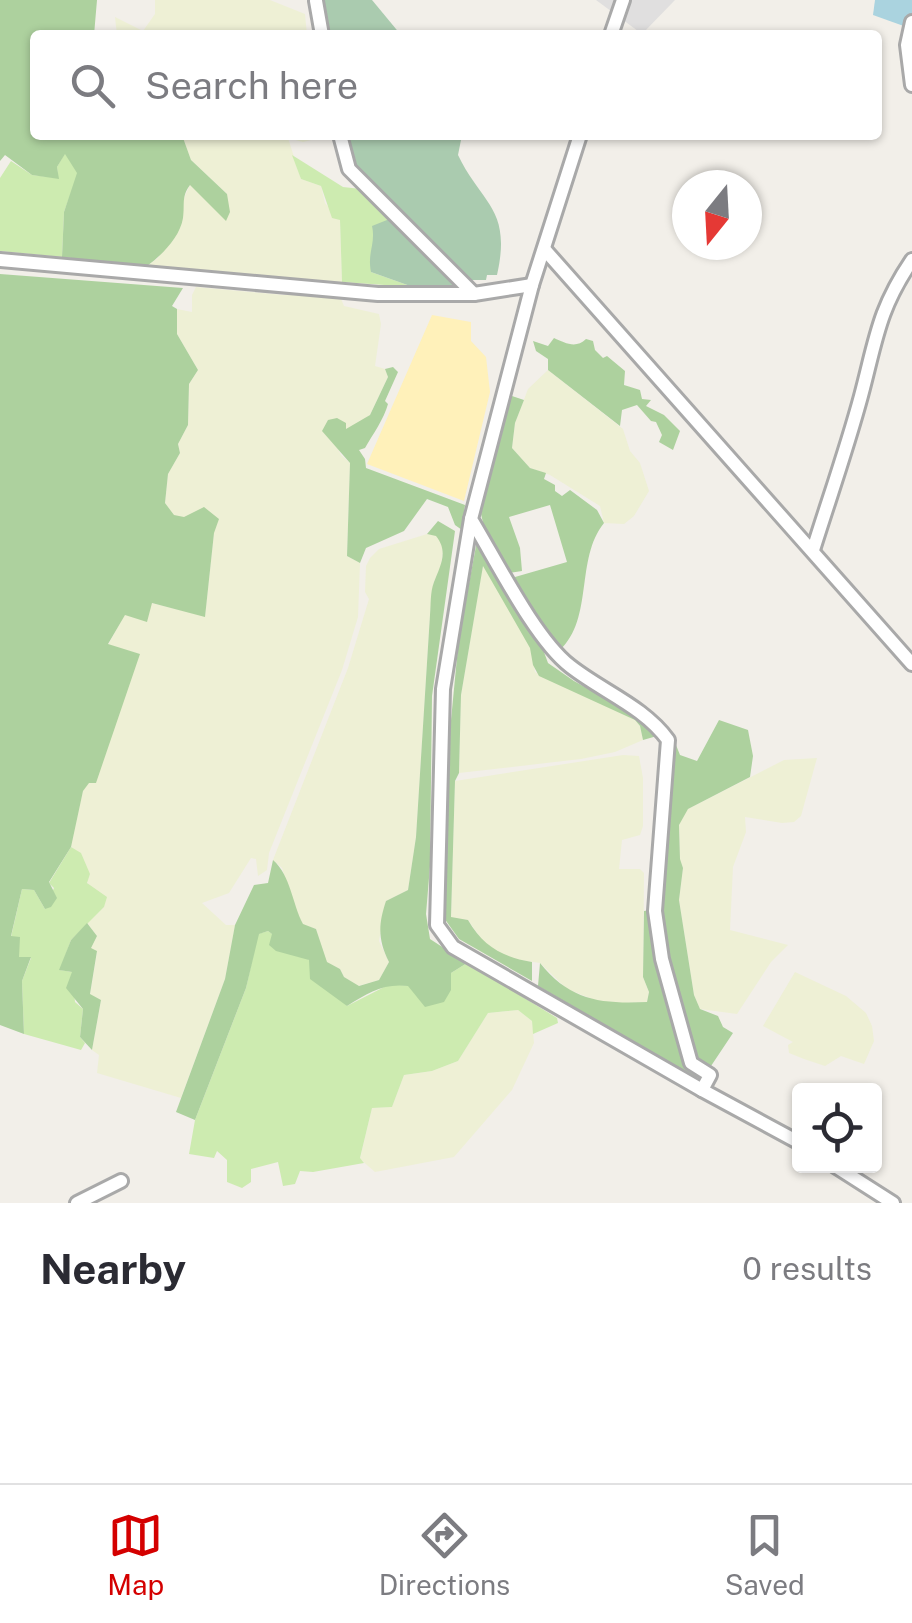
<!DOCTYPE html>
<style>
:root{--surface:#fff;--page:#f2f2f3;--text:#2b2b33;--muted:#7c7c81;--line:#e1e1e2;--accent:#d40000}
body{margin:0;font-family:"Public Sans",sans-serif;background:var(--page);color:var(--text)}
.controls{position:absolute;right:30px;bottom:30px;display:grid;overflow:hidden;border-radius:10px;box-shadow:0 2px 8px #0004}
.controls button{width:90px;height:90px;display:grid;place-items:center;padding:0;border:0;border-bottom:2px solid var(--line);background:var(--surface);color:var(--text);font:50px sans-serif}
.compass{position:absolute;left:672px;top:170px;width:90px;height:90px;border-radius:50%;background:var(--surface);box-shadow:0 2px 8px #0004;rotate:198deg}
.list{margin:0;padding:0;list-style:none}
h2{display:flex;justify-content:space-between;align-items:center;height:130px;margin:0;padding:0 40px;font-size:42px}
h2 small{font-size:32px;font-weight:400;color:var(--muted)}
.icon{flex:none;width:55px;height:55px;fill:none;stroke:currentColor;stroke-width:2;stroke-linecap:round;stroke-linejoin:round}
.map{position:relative;flex:none;width:912px;height:1203px;overflow:hidden}
.search{position:absolute;background:var(--surface);box-shadow:0 2px 8px #0004;left:30px;right:30px;top:30px;height:110px;display:flex;align-items:center;gap:25px;box-sizing:border-box;padding:0 35px;border-radius:10px;color:var(--muted);font-size:38px}
.sheet{height:280px;background:var(--surface)}
nav{display:flex;justify-content:space-around;align-items:center;box-sizing:border-box;height:140px;border-top:2px solid var(--line);background:var(--surface);font-size:28px;color:var(--muted)}
nav a{display:grid;justify-items:center;gap:5px}
nav .on{color:var(--accent)}
.map>svg:first-child{display:block}
</style>
<div class="map">
<svg width="912" height="1203" viewBox="0 0 912 1203">
<rect width="100%" height="100%" fill="#f2efe9"/>
<polygon fill="#e0dfdf" points="596,0 675,0 642,34"/>
<g fill="#eef0d5">
<polygon points="155,0 270,0 305,14 307,35 117,35 115,17 143,31 155,14"/>
<polygon points="182,135 316,135 315,139 303,142 288,138 301,179 321,186 325,203 340,220 342,282 320,285 147,266 158,258 183,217 182,202 190,185 227,194 191,160"/>
<polygon points="196,287 284,295 339,294 344,306 379,314 381,324 375,366 385,369 388,377 370,415 334,441 341,455 350,463 347,556 360,563 358,617 342,670 269,853 267,870 258,876 256,859 251,858 229,893 202,903 226,925 235,925 225,979 181,1098 97,1073 99,1055 92,1050 101,1000 90,995 97,952 90,948 97,936 87,923 104,907 87,882 90,874 70,845 83,791 139,654 108,645 125,614 147,621 151,603 205,616 214,533 173,515 165,503 168,474 180,453 178,444 188,425 189,384 198,370 177,334 177,309 192,312 192,295"/>
<polygon points="548,370 623,429 630,451 640,463 649,491 634,516 624,524 604,523 600,506 550,475 530,468 512,448 515,423 528,389"/>
<polygon points="427,534 436,535 442,544 443,552 440,573 434,581 430,615 416,837 408,890 386,901 379,941 389,962 379,980 358,986 344,977 340,969 326,962 316,929 303,925 293,905 282,868 273,860 348,668 369,599 365,592 366,566 370,558 379,549"/>
<polygon points="483,564 531,648 535,672 635,720 640,726 643,740 615,752 581,759 459,773 461,695"/>
<polygon points="623,755 639,756 643,778 643,826 640,835 622,840 619,869 640,869 644,873 643,977 649,992 647,1002 605,1004 567,989 540,963 513,959 497,952 484,943 468,920 451,918 455,781"/>
<polygon points="817,758 801,816 794,822 782,823 745,817 746,832 733,867 730,930 788,945 771,962 737,1014 700,1009 694,995 679,900 683,868 680,860 679,825 682,815 688,809 784,760"/>
<polygon points="795,972 846,996 866,1013 872,1026 874,1041 864,1064 841,1056 825,1066 804,1059 789,1053 788,1045 793,1042 763,1026"/>
<polygon points="518,1010 532,1021 534,1043 512,1090 454,1157 375,1172 360,1159 372,1108 392,1107 404,1075 432,1071 458,1061 488,1013"/>
</g>
<g fill="#cdebb0">
<polygon points="65,153 78,173 64,212 62,257 0,251 0,178 11,161 32,175 58,178 57,167"/>
<polygon points="292,155 343,187 361,189 392,218 375,239 371,272 413,287 342,282 340,220 332,218 321,186 301,179"/>
<polygon points="71,847 81,853 90,874 87,883 107,897 104,907 71,940 60,970 72,972 75,1002 83,1009 80,1037 85,1043 81,1050 24,1034 22,981 31,958 19,957 11,937 22,889 34,890 45,909 54,888 49,883"/>
<polygon points="268,931 309,960 347,1006 390,984 451,990 451,973 467,963 557,1018 558,1023 533,1034 532,1021 518,1010 488,1013 458,1061 432,1071 404,1075 392,1107 372,1108 360,1158 364,1163 313,1172 300,1171 295,1184 283,1186 278,1162 251,1169 251,1182 242,1188 227,1182 227,1160 217,1151 214,1158 189,1154 195,1120 246,988 258,934"/>
</g>
<g fill="#add19e">
<path d="M0,0H97L94,35H35V135H182L191,160L227,194L230,212L226,221L190,185C181,197 185,204 183,218C180,237 162,255 147,266L62,257L64,212L77,173L65,154L57,167L59,179L32,175L5,155L0,161Z"/>
<polygon points="0,274 183,288 172,306 177,309 177,334 198,370 189,384 188,425 178,444 180,453 168,474 165,503 174,515 184,517 204,507 219,519 214,533 205,617 152,603 147,622 125,615 108,644 140,654 96,783 89,783 83,791 71,847 49,882 57,898 51,907 45,909 34,890 22,889 11,936 20,937 19,957 31,957 22,981 24,1034 0,1025"/>
<path d="M554,338C565,343 576,349 586,339L593,341L595,350L603,358L607,356L625,371L624,385L640,390L642,399L651,400L646,406L664,415L680,431L673,450L659,442L662,435L656,422L651,421L637,405L622,410L620,426L548,370V359L536,351L533,341L548,346Z"/>
<path d="M393,367L398,372L385,401L388,404C384,419 373,434 365,448L359,450L365,459L366,468L465,505L462,530L455,525L448,507L427,499L404,531L366,548L360,563L347,556L350,463L322,431L328,420L337,418L346,423V429L370,415L388,377L385,369Z"/>
<path d="M509,395L524,400L515,423L512,448L530,468L546,473L544,479L555,485V491L562,496L570,490L597,510L604,523C575,559 594,618 560,650L514,580L515,577L567,562L550,505L509,517L520,548L522,571L509,573L484,527L481,514Z"/>
<path d="M438,521L455,531L432,696L430,866L426,914L430,939L467,963L451,973V990L444,1002L425,1007L408,986C383,983 368,993 347,1006L310,979L309,960L276,951L269,945L272,934L268,931L259,934L246,988L195,1120L176,1112L225,979L235,925L254,885L268,883L273,860C291,876 292,903 303,924L316,929L327,962L340,969L344,977L359,986L379,980L389,962C378,940 378,925 386,901L408,890L416,837L430,615C431,605 430,592 434,582C440,566 449,552 436,536L427,534Z"/>
<path d="M482,543L541,644L548,663L574,681L643,719L657,736L643,740L640,726L635,720L539,676L533,665L530,648L483,566L461,695L459,773L455,781L451,917L468,920C483,946 502,957 532,962V981L459,939L444,918L446,772L459,637L476,546Z"/>
<polygon points="719,720 748,730 753,756 750,777 688,809 679,825 680,859 683,868 679,900 694,995 700,1009 718,1016 723,1027 733,1033 709,1069 694,1060 675,998 659,914 671,748 676,745 680,755 697,761"/>
<path d="M650,910L699,1074L696,1078L538,986L540,963C570,1001 602,1004 647,1002L649,992L643,977L644,911Z"/>
<polygon points="87,923 97,936 91,948 97,951 90,994 101,1000 92,1050 80,1037 83,1009 66,988 72,972 59,970 71,940"/>
</g>
<polygon fill="#fff1ba" points="432,315 471,322 471,341 486,357 490,392 464,501 367,464"/>
<g fill="#aacbaf">
<polygon points="323,0 372,0 401,35 328,35"/>
<path d="M344,135H462L458,155C482,205 512,208 497,275H487L486,280H467L354,167Z"/>
<path d="M392,218L459,288L413,287L371,272C367,252 376,244 372,226Z"/>
</g>
<polygon fill="#aad3df" points="875,0 912,0 912,29 873,15"/>
<g fill="none" stroke-linecap="round" stroke-linejoin="round">
<g stroke="#a9a9a9" stroke-width="18">
<g id="minor">
<polyline points="316,1 322,35"/>
<polyline points="912,22 907,45 912,85"/>
<polyline points="611,35 623,0"/>
<polyline points="340,135 349,169 474,294"/>
<path d="M580,135L532,285L471,519C496,560 535,639 570,666C603,692 643,706 668,740L655,911L662,959L691,1063L710,1075L702,1090L800,1143"/>
<polyline points="545,250 912,664"/>
<polyline points="0,260 378,294 474,294 532,285"/>
<polyline points="471,519 443,689 437,925 453,947 702,1090"/>
<path d="M813,550C829,499 847,448 861,396C876,340 878,310 912,260"/>
<polyline points="835,1166 893,1203"/>
<polyline points="77,1203 121,1181"/>
</g>
</g>
<use href="#minor" stroke="#fff" stroke-width="12"/>
</g>
</svg>
<div class="controls">
<button><svg class="icon" aria-label="locate" viewBox="0 0 24 24"><circle cx="12" cy="12" r="6"/><path d="M12 2v4M12 18v4M2 12h4M18 12h4"/></svg></button>
</div>
<svg class="compass" viewBox="-18 -18 36 36"><path d="M0-13l5 13h-10z" fill="#e53935"/><path d="M0 13l5-13h-10z" fill="#7c7c81"/></svg>
<div class="search"><svg class="icon" aria-label="search" viewBox="0 0 24 24"><circle cx="10" cy="10" r="6"/><path d="M15 15l6 6"/></svg>Search here</div>
</div>
<section class="sheet">
<h2>Nearby<small>0 results</small></h2>
<ul class="list">
</ul>
</section>
<nav>
<a class="on"><svg class="icon" aria-label="map" viewBox="0 0 24 24"><path d="M3 6l6-2 6 2 6-2v14l-6 2-6-2-6 2zM9 4v14M15 6v14"/></svg>Map</a>
<a><svg class="icon" aria-label="directions" viewBox="0 0 24 24"><path d="M12 3l9 9-9 9-9-9zM9 14v-3h6M13 9l2 2-2 2"/></svg>Directions</a>
<a><svg class="icon" aria-label="saved" viewBox="0 0 24 24"><path d="M7 4h10v16l-5-4-5 4z"/></svg>Saved</a>
</nav>
